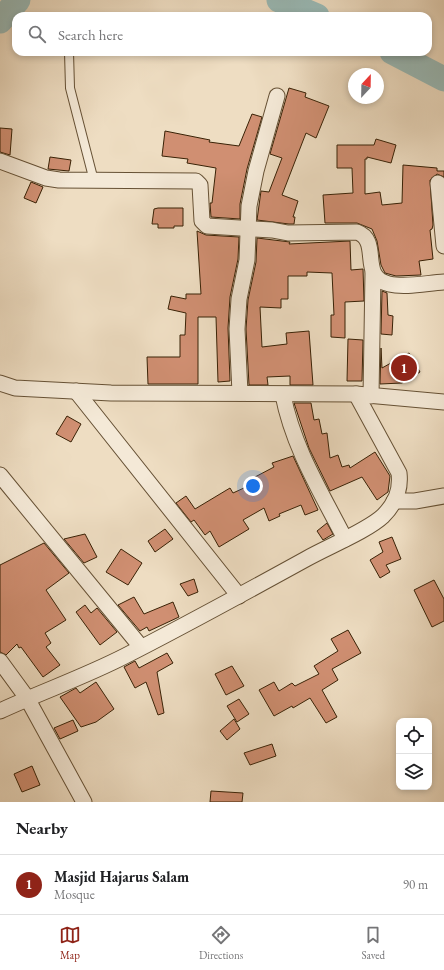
<!DOCTYPE html>
<style>
:root{--surface:#fff;--page:#f6f6f6;--text:#202124;--muted:#757577;--line:#e0e0e0;--accent:#8f2418}
body{margin:0;font-family:"EB Garamond",serif;background:var(--page);color:var(--text)}
.controls{position:absolute;right:12px;bottom:12px;display:grid;overflow:hidden;border-radius:8px;box-shadow:0 2px 6px #0003}
.controls button{width:36px;height:36px;display:grid;place-items:center;padding:0;border:0;border-bottom:1px solid var(--line);background:var(--surface);color:var(--text);font:20px sans-serif}
.compass{position:absolute;left:348px;top:68px;width:36px;height:36px;border-radius:50%;background:var(--surface);box-shadow:0 2px 6px #0003;rotate:22deg}
.you{position:absolute;left:253px;top:486px;width:14px;height:14px;margin:-10px;border:3px solid #fff;border-radius:50%;background:#1a73e8;box-shadow:0 0 0 6px #1a73e833}
.badge{display:grid;place-items:center;width:26px;height:26px;border-radius:50%;background:var(--accent);color:#fff;font-size:13px;font-weight:700}
.pin{position:absolute;translate:-50% -50%;border:2px solid #fff;box-shadow:0 1px 4px #0006}
.list{margin:0;padding:0;list-style:none}
h2{display:flex;justify-content:space-between;align-items:center;height:52px;margin:0;padding:0 16px;font-size:17px}
h2 small{font-size:13px;font-weight:400;color:var(--muted)}
.list li{display:grid;grid-template-columns:26px 1fr auto;gap:12px;align-items:center;box-sizing:border-box;height:60px;padding:0 16px;border-top:1px solid var(--line)}
.list b{display:block;font-size:15px;white-space:nowrap}
.list p{margin:0;font-size:13px;white-space:nowrap;color:var(--muted)}
.list em{font-size:13px;font-style:normal;color:var(--muted)}
.icon{flex:none;width:22px;height:22px;fill:none;stroke:currentColor;stroke-width:2;stroke-linecap:round;stroke-linejoin:round}
.map{position:relative;flex:none;width:444px;height:802px;overflow:hidden}
.search{position:absolute;background:var(--surface);box-shadow:0 2px 6px #0003;left:12px;right:12px;top:12px;height:44px;display:flex;align-items:center;gap:10px;box-sizing:border-box;padding:0 14px;border-radius:12px;color:var(--muted);font-size:15px}
.sheet{height:112px;background:var(--surface)}
nav{display:flex;justify-content:space-around;align-items:center;box-sizing:border-box;height:56px;border-top:1px solid var(--line);background:var(--surface);font-size:11px;color:var(--muted)}
nav a{display:grid;justify-items:center;gap:2px}
nav .on{color:var(--accent)}
.map>svg:first-child{display:block}
</style>
<div class="map">
<svg width="444" height="802" viewBox="0 0 444 802">
<rect width="100%" height="100%" fill="#eeddc2"/>
<filter id="stains"><feTurbulence type="fractalNoise" baseFrequency=".005" numOctaves="4"/><feColorMatrix values="0 0 0 0 .2 0 0 0 0 .09 0 0 0 0 .02 0 0 0 .5 -.17"/></filter>
<radialGradient id="worn" r=".72"><stop offset=".6" stop-color="#630" stop-opacity="0"/><stop offset="1" stop-color="#630" stop-opacity=".3"/></radialGradient>
<g fill="none" stroke-linecap="round" stroke-linejoin="round">
<g stroke="#9abbb8" stroke-width="25">
<polyline points="279,0 317,16"/>
<polyline points="0,21 18,0"/>
<polyline points="392,52 444,79"/>
</g>
</g>
<g fill="#d08f72" stroke="#392206">
<polygon points="289,88 306,93 305,97 329,106 316,138 306,133 282,195 298,201 293,217 295,217 294,224 289,224 257,220 261,191 269,192 282,158 270,154"/>
<polygon points="252,114 262,117 247,169 240,204 240,219 211,217 210,203 212,203 216,168 187,163 188,159 162,156 165,131 210,140 209,142 239,146"/>
<polygon points="0,128 12,129 10,155 0,152"/>
<polygon points="376,139 396,145 391,163 367,157 367,159 365,159 365,194 380,192 382,205 402,203 403,165 437,168 437,171 444,171 444,177 437,174 430,180 433,225 432,229 430,230 433,259 419,261 421,275 396,276 385,273 381,265 377,241 372,229 357,223 325,223 323,195 353,193 352,168 337,168 337,145 374,145"/>
<polygon points="50,157 71,160 69,171 48,169"/>
<polygon points="31,182 43,187 36,203 24,198"/>
<polygon points="158,208 183,208 183,226 174,226 174,228 158,228 158,224 152,224 154,209"/>
<polygon points="197,231 206,235 239,237 238,259 230,297 228,328 230,381 218,382 216,317 198,317 198,384 148,384 147,357 180,357 180,335 185,335 186,313 168,309 171,296 186,299 186,294 201,294"/>
<polygon points="257,238 290,242 289,244 350,241 351,270 363,269 364,301 345,302 345,338 331,337 331,315 334,315 332,273 307,272 307,276 288,276 288,299 281,299 281,308 260,307 262,347 287,344 286,333 309,331 313,385 290,385 290,376 267,377 268,385 249,385 246,329 248,300 256,262"/>
<polygon points="382,291 387,293 388,315 393,316 392,335 381,334"/>
<polygon points="348,339 363,340 362,381 347,381"/>
<polygon points="381,348 382,368 409,353 420,372 402,383 380,384"/>
<polygon points="294,403 311,403 314,420 319,419 322,434 327,433 330,458 338,455 342,467 349,465 350,468 375,452 390,476 388,492 377,500 362,477 330,491 309,448"/>
<polygon points="67,416 81,424 71,442 56,434"/>
<polygon points="293,456 318,510 305,515 301,505 279,514 280,516 269,521 264,508 243,520 249,529 219,547 210,531 205,535 194,520 191,522 176,503 186,496 195,509 230,488 233,493 257,482 255,477 274,467 272,463"/>
<polygon points="327,523 333,534 323,540 317,531"/>
<polygon points="165,529 173,539 155,552 148,541"/>
<polygon points="85,534 97,557 84,563 64,539"/>
<polygon points="392,537 401,559 386,565 390,572 380,578 370,560 383,552 379,542"/>
<polygon points="44,543 69,573 46,590 66,620 45,633 51,643 46,647 60,665 43,677 21,647 19,648 17,644 6,655 0,652 0,565"/>
<polygon points="121,549 142,563 128,585 106,572"/>
<polygon points="194,579 198,592 188,596 180,584"/>
<polygon points="434,580 444,599 444,621 432,627 414,590"/>
<polygon points="134,597 144,614 173,602 179,617 149,631 147,627 140,631 118,605"/>
<polygon points="85,605 91,613 97,608 117,632 100,645 76,612"/>
<polygon points="348,630 361,653 332,669 338,680 322,690 337,717 326,723 310,698 293,708 292,706 274,716 259,690 274,682 279,691 292,683 295,686 319,674 314,666 338,651 331,639"/>
<polygon points="167,653 173,663 157,672 164,713 158,715 146,682 135,688 124,667 135,661 139,668"/>
<polygon points="232,666 244,686 226,695 215,674"/>
<polygon points="96,682 114,709 96,722 81,727 60,697 76,688 80,693"/>
<polygon points="239,699 249,714 237,722 227,706"/>
<polygon points="234,719 240,729 227,740 220,731"/>
<polygon points="73,720 78,731 60,739 54,728"/>
<polygon points="272,744 276,756 250,765 244,753"/>
<polygon points="32,766 40,785 22,792 14,774"/>
<polygon points="211,791 243,793 242,802 210,802"/>
</g>
<g fill="none" stroke-linecap="round" stroke-linejoin="round">
<g stroke="#665135" stroke-width="10">
<polyline id="service" points="69,52 70,88 94,181"/>
</g>
<g stroke="#665135" stroke-width="17">
<g id="minor">
<path d="M0,161L46,178L59,180L196,181L200,185L202,221L207,226L272,230L288,233L357,232C382,241 358,277 389,284C405,288 427,283 444,282"/>
<polyline points="438,183 444,246"/>
<polyline points="0,383 15,388 111,393 356,394 444,402"/>
<polyline points="76,391 239,596"/>
<polyline points="240,393 237,329 239,299 247,260 249,206 256,171 277,96"/>
<path d="M283,395C293,447 321,492 345,539"/>
<polyline points="371,396 373,273"/>
<polyline points="0,475 141,647"/>
<polyline points="394,501 415,501 444,496"/>
<polyline points="0,661 27,698 84,802"/>
<path d="M0,711C41,692 84,677 125,656C186,625 246,592 306,559C327,547 367,531 383,516C396,503 401,490 399,473L356,394"/>
</g>
</g>
<use href="#service" stroke="#f4e9d7" stroke-width="8"/>
<use href="#minor" stroke="#f4e9d7" stroke-width="15"/>
</g>
<rect width="100%" height="100%" filter="url(#stains)"/>
<rect width="100%" height="100%" fill="url(#worn)"/>
</svg>
<div class="controls">
<button><svg class="icon" aria-label="locate" viewBox="0 0 24 24"><circle cx="12" cy="12" r="6"/><path d="M12 2v4M12 18v4M2 12h4M18 12h4"/></svg></button>
<button><svg class="icon" aria-label="layers" viewBox="0 0 24 24"><path d="M12 4l9 5-9 5-9-5zM3 14l9 5 9-5"/></svg></button>
</div>
<svg class="compass" viewBox="-18 -18 36 36"><path d="M0-13l5 13h-10z" fill="#e53935"/><path d="M0 13l5-13h-10z" fill="#757577"/></svg>
<div class="you"></div>
<div class="pin badge" style="left:404px;top:368px">1</div>
<div class="search"><svg class="icon" aria-label="search" viewBox="0 0 24 24"><circle cx="10" cy="10" r="6"/><path d="M15 15l6 6"/></svg>Search here</div>
</div>
<section class="sheet">
<h2>Nearby<small></small></h2>
<ul class="list">
<li><span class="badge">1</span><div><b>Masjid Hajarus Salam</b><p>Mosque</p></div><em>90 m</em></li>
</ul>
</section>
<nav>
<a class="on"><svg class="icon" aria-label="map" viewBox="0 0 24 24"><path d="M3 6l6-2 6 2 6-2v14l-6 2-6-2-6 2zM9 4v14M15 6v14"/></svg>Map</a>
<a><svg class="icon" aria-label="directions" viewBox="0 0 24 24"><path d="M12 3l9 9-9 9-9-9zM9 14v-3h6M13 9l2 2-2 2"/></svg>Directions</a>
<a><svg class="icon" aria-label="saved" viewBox="0 0 24 24"><path d="M7 4h10v16l-5-4-5 4z"/></svg>Saved</a>
</nav>
